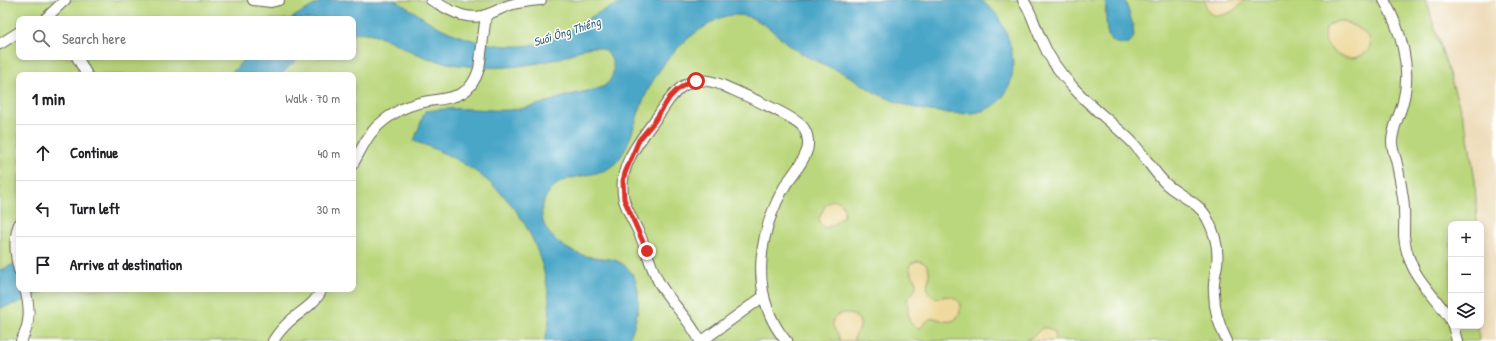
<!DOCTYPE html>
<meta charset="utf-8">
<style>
:root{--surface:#fff;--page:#f6f6f6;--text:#202124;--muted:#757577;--line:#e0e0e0}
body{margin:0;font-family:"Patrick Hand",sans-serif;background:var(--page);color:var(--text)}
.controls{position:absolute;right:12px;bottom:12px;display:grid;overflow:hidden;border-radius:8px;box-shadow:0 2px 10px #0003}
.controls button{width:36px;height:36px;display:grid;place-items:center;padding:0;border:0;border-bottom:1px solid var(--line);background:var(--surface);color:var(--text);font:20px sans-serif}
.stop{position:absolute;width:12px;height:12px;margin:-9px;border:3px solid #d93025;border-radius:50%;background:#fff}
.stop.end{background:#d93025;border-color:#fff;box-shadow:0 1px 4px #0008}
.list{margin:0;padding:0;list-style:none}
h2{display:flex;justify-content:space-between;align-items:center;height:52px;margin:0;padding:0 16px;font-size:17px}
h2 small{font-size:13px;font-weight:400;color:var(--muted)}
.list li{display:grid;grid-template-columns:26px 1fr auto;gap:12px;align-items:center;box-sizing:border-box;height:56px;padding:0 16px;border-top:1px solid var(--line)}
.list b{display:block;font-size:15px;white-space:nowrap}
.list em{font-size:13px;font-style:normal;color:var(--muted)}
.icon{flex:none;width:22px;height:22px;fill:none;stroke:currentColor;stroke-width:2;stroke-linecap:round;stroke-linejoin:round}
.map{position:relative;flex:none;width:1496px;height:341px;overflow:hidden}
.search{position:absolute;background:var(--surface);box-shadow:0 2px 10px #0003;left:16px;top:16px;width:340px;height:44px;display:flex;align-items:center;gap:10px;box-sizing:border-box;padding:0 14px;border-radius:8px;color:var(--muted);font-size:15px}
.panel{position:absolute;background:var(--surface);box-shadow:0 2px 10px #0003;left:16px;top:72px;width:340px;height:220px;border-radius:8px}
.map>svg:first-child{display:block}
</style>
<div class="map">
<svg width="1496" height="341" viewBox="0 0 1496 341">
<rect width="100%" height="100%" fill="#fff"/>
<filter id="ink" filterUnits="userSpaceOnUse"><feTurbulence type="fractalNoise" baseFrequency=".025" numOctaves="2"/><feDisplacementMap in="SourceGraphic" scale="8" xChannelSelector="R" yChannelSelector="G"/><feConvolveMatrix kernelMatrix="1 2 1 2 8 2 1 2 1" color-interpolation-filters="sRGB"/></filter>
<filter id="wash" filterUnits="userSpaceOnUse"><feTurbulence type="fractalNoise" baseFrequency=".012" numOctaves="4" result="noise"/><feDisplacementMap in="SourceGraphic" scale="16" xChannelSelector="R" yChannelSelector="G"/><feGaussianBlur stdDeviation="0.9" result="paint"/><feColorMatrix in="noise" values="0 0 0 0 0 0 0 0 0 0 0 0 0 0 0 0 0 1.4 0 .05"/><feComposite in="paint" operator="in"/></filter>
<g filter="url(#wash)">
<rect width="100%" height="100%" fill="#edb"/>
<path fill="#bbd77d" stroke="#6c7a4c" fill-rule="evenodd" d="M0,0H1426L1467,131L1475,180L1477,224H1451V326H1478L1479,341H0ZM19,19H353V57H19ZM19,75H353V289H19Z"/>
<g fill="#eeda9e" stroke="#857b5d">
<path d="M1205,0H1244C1235,15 1205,26 1205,0Z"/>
<path d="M1339,21C1347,22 1352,25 1359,29C1390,46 1350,73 1330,48C1324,42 1323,36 1326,28L1334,22Z"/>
<path d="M833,200C843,201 845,207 844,216L834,224L826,228L820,224L819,218L826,204Z"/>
<path d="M920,261C942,270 915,291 936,298C946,297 952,293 960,303V313L955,320C943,325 936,315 930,319C926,321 924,325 920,328L915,327L909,321L907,299C910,294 916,292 916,285C917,276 898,263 920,261Z"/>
<path d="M843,313C850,313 862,317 860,327C859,332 854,335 853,341H840C839,331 822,321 843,313Z"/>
<path d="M1042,328H1048L1055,332V341H1005C1013,337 1018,341 1025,340C1032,339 1038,332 1042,328Z"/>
</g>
<g fill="#48a6c7" stroke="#326172">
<path d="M323,0H394C408,7 420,16 433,24C470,44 519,55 559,37C573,30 585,20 598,13C610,7 623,2 636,0H981C988,6 995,11 999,19C1016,46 1022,89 991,107C976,116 955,114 938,112C916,110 894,102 874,92C866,87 859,82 851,77C834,68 815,62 799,52C784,43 770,26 756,20C747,15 736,14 726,16C715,19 707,26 698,31C671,50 651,78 640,109C634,126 630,143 620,158C602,184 564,167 547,195C530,223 557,247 582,255C595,259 609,256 621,263C647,278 639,319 628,341H544C552,321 550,301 546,281C531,207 483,165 414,141L425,111C440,109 455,108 470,109C483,109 496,111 509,110C531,109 550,100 570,95C580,92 591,91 600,88C620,81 617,48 594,47C583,47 571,55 560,58C530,66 498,70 467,66C449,64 431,60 415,53C393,44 378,30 353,33V19H290Z"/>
<path d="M1105,0H1125L1133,25L1134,37L1128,44C1122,44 1114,44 1110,39C1104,30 1107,10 1105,0Z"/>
<polygon points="246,57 300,57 280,75 230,75"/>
<polygon points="19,262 19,289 51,289 17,303 0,308 0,270"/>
</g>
</g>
<g filter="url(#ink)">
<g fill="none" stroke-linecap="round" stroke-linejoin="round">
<g stroke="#666054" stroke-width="12">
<g id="lane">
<polyline points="253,0 271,2 279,0"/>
<path d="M431,0C441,5 451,12 462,15C483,21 492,11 510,5C520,2 531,1 541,0"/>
<path d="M1023,0C1032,12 1035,28 1042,41C1049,58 1060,73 1072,86C1090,107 1112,122 1132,142C1144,155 1153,171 1166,184C1179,196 1199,202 1207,218C1215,233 1219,248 1217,265C1215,274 1213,283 1214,292C1214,309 1219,326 1227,341"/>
<path d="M1384,0C1401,30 1412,67 1403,102C1400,115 1392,128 1392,142C1392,148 1394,154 1396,160C1399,172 1401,185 1403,198C1405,210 1404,222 1404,235C1405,248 1410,263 1417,275C1427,291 1441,304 1451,321"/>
<polyline points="45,19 65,0"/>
<polyline points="0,44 19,32"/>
<polyline points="77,57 87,75"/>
<path d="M353,164C365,143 368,131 390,116C401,108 415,103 429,101C455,97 470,97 479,69L486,15"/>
<path d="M19,224C13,240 15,255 19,270"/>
<polyline points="1453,326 1457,341"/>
<path d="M21,341C31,324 30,307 25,289"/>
<path d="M273,341C278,333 284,326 291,320C303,310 316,303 322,289"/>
<path d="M700,341C690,320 673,305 661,286C651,270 647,250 639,233C634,222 627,211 624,200C615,163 646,135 664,107C679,84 694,74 722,85C737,92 795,116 803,127C808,134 810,145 806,153C802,164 793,174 786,184C758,232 748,295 786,341"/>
<polyline points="702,341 764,296"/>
</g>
</g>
<use href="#lane" stroke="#fff" stroke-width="10"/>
</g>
</g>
<g fill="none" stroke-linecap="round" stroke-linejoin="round" filter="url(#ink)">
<polyline stroke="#d93025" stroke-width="5" points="647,251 624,199 623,181 625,173 639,140 654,122 670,97 677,90 686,84 696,81"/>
</g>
<g text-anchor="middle" stroke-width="3" stroke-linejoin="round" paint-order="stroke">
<g font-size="12" font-style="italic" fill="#326172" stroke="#fff">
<text transform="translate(567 32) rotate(-18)" y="4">Suối Ông Thiềng</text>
</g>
</g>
</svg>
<div class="controls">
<button>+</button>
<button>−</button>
<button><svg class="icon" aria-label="layers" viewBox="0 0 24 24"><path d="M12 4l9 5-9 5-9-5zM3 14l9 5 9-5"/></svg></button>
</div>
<div class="stop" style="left:696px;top:81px"></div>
<div class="stop end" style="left:647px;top:251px"></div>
<div class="search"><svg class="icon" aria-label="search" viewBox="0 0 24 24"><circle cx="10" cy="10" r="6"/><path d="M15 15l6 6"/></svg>Search here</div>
<section class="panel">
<h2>1 min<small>Walk · 70 m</small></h2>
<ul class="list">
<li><svg class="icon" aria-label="ahead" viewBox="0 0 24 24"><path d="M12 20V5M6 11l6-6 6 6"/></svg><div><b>Continue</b></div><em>40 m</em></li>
<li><svg class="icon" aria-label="left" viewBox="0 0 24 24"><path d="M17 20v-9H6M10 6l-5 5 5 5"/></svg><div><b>Turn left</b></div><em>30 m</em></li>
<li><svg class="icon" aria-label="arrive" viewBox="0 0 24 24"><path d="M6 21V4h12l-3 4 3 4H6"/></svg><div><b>Arrive at destination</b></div></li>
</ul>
</section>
</div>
